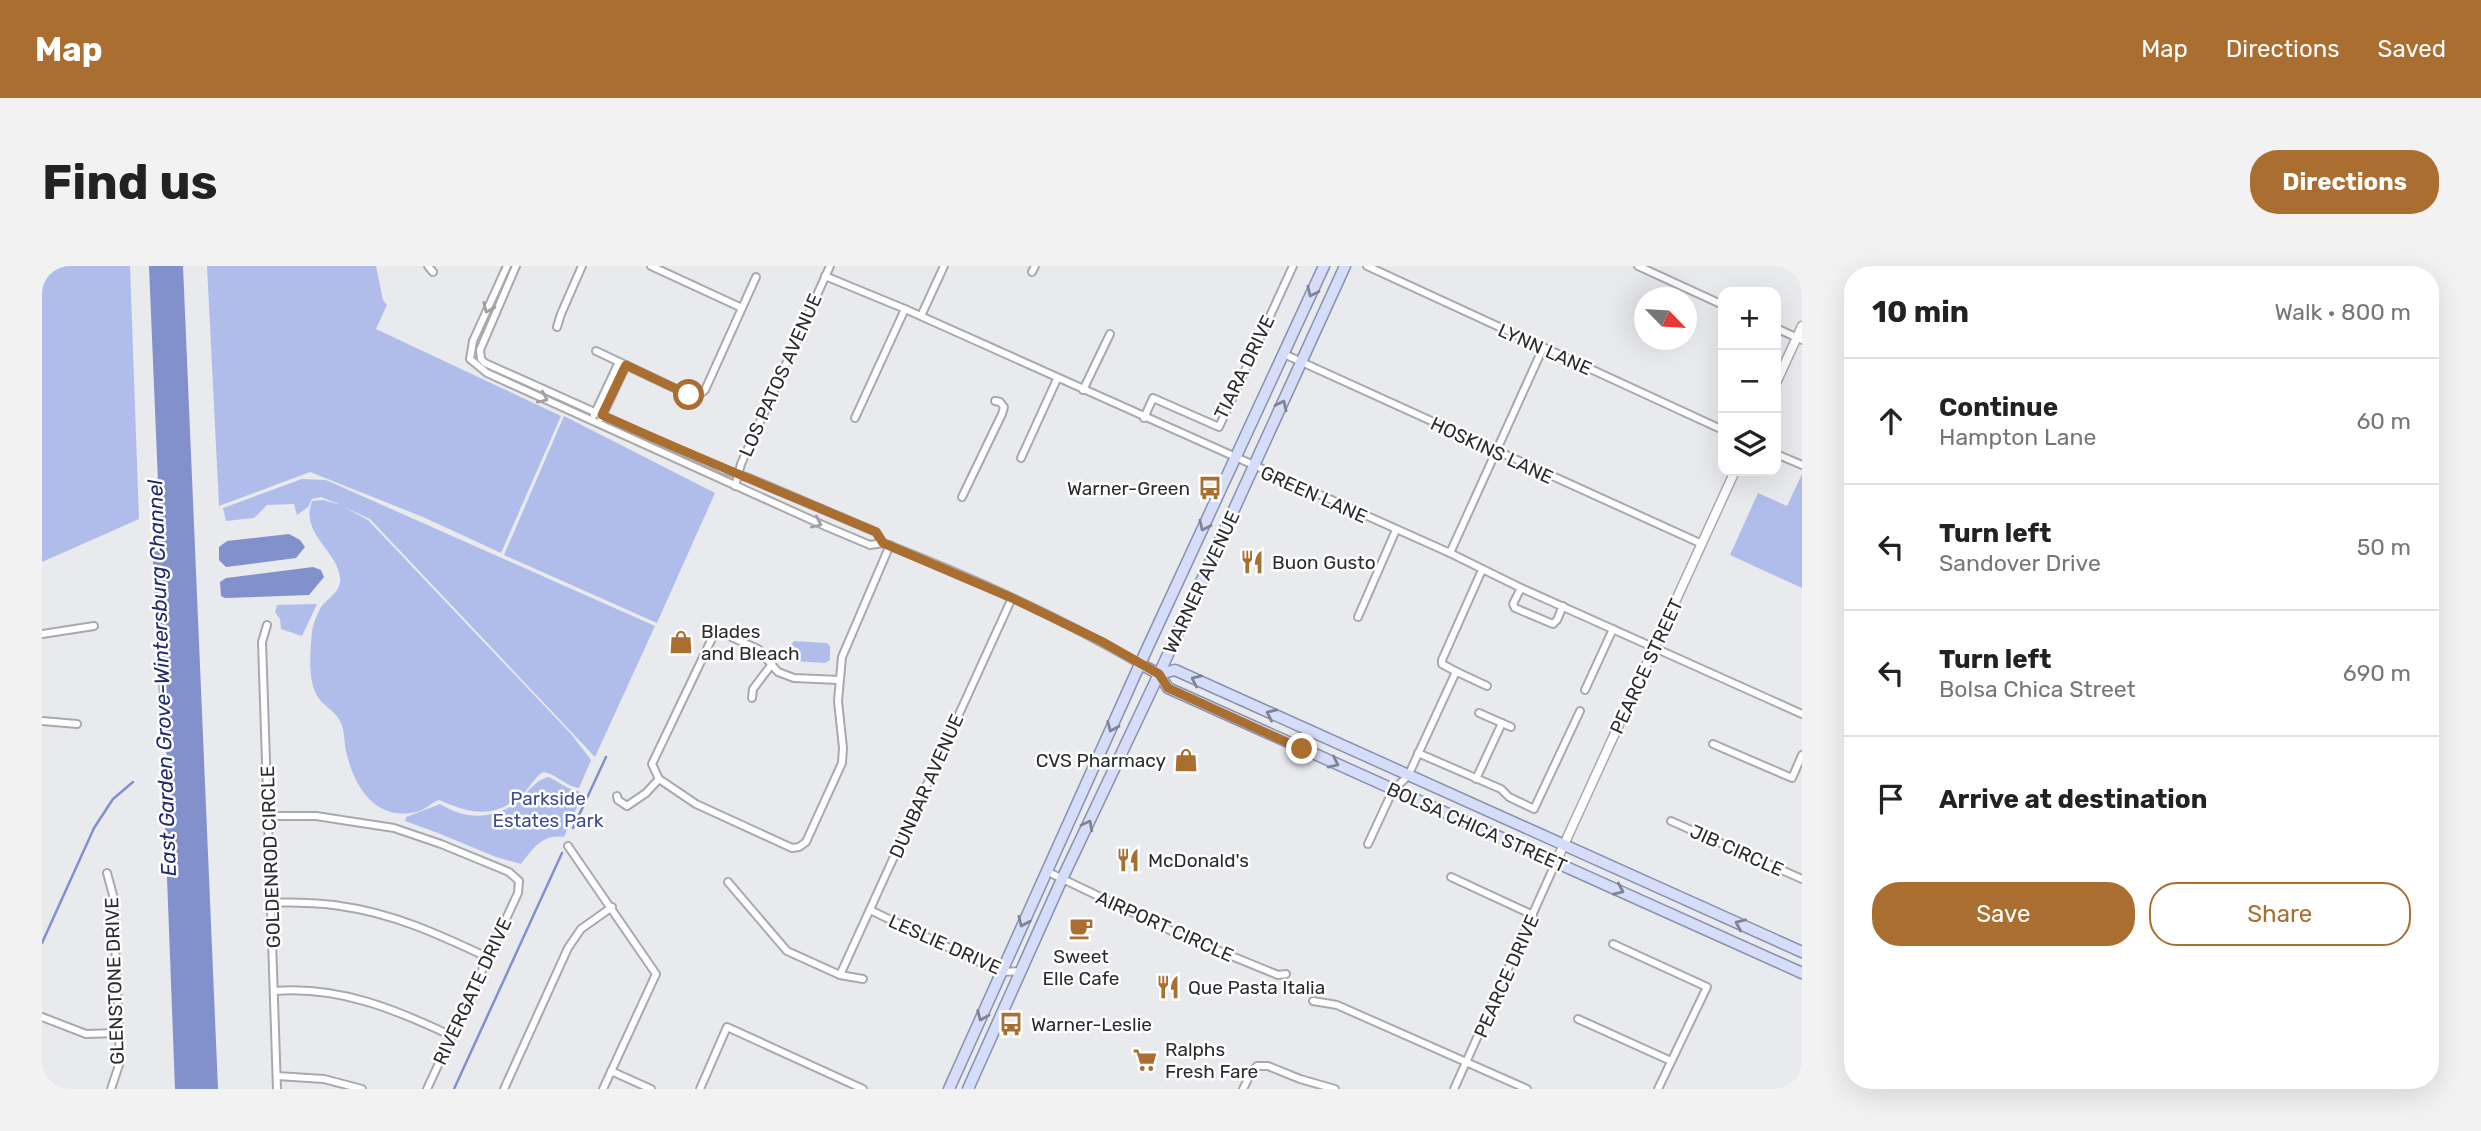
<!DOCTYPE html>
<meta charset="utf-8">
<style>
:root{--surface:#fff;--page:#f2f2f2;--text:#222;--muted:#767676;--line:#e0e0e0;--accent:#ab6e31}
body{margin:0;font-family:Rubik,sans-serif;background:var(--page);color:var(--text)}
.controls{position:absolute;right:21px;top:21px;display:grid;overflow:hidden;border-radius:14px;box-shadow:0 7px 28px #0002}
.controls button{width:63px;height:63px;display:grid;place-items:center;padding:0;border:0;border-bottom:2px solid var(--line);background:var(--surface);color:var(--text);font:35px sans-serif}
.compass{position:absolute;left:1592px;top:21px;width:63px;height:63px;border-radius:50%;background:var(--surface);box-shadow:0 7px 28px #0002;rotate:115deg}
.stop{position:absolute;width:21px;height:21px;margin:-16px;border:5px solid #ab6e31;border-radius:50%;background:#fff}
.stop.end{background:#ab6e31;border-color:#fff;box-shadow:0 2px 7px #0008}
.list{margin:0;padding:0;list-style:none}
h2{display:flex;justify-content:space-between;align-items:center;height:91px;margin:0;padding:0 28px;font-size:30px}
h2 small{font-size:23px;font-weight:400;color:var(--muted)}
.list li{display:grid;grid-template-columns:46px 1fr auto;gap:21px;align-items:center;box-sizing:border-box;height:126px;padding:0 28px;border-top:2px solid var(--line)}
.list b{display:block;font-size:26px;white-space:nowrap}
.list p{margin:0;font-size:23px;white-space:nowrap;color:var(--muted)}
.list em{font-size:23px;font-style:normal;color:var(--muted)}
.actions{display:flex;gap:14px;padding:21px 28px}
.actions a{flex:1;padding:16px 0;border:2px solid var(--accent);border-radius:28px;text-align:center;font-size:24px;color:var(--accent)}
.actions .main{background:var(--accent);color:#fff}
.icon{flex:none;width:38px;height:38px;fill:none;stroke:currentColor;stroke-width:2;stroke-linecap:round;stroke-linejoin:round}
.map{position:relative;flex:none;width:1760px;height:823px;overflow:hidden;border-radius:28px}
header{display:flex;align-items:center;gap:42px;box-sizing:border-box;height:98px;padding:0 35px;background:var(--accent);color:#fff}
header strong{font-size:33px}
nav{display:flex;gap:38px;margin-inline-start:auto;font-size:24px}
.intro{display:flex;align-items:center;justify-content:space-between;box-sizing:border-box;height:168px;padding:0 42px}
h1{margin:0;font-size:49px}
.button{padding:18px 32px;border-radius:28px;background:var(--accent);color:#fff;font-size:24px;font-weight:700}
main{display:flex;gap:42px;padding:0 42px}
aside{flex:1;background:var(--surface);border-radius:28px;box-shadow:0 7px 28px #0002}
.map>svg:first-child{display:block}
</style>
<header>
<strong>Map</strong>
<nav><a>Map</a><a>Directions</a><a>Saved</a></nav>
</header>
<div class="intro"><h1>Find us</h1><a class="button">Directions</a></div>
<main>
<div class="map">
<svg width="1760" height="823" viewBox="0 0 1760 823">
<rect width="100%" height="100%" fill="#e8eaee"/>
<g fill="#b0bdea">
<polygon points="0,0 88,0 97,253 0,296"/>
<polygon points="165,0 334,0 341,34 345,39 334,63 519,150 459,287 381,251 268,206 177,240"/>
<polygon points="522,150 673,227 615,357 462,289"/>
<polygon points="1760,208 1760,322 1688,289 1716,227 1745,240"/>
<path d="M260,213L284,214L613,360L553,491L328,253L302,241L326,254L530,469L549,494L537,522C523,520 515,508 501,506C493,511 489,519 483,526C454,553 431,549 397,534C389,537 383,544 374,546C334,555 313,522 305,489C302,479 303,467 299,457C295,447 285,442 278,434C265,418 268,386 270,366C271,359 275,348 279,341C286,332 300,325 298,311C294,283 258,268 270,235L281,234L299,239L279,231L270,233L266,241L255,249L252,238L225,239L212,252L184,255L181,242Z"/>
<polygon points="275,338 260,370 239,363 238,353 233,346 235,339"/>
<polygon points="752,375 785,377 788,380 788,394 783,397 750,395 747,392 748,380"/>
<path d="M507,511L526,522L541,527L522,571C500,568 491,583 479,598L454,591L396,567L363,555L364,551L398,538C423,554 453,554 477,535C487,525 493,514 507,511Z"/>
</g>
<g fill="#8291cc">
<polygon points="107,0 141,0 176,823 133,823 123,558 127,538 124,477 118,453 110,272 116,268 118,264"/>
<polygon points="247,268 258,274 263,281 254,292 184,301 177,294 177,281 185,275"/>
<polygon points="271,301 279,304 282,311 267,329 183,332 179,330 178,316 184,312"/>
</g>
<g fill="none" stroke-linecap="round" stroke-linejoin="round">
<g stroke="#8291cc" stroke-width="2.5">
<polyline points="531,562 564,491"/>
<polyline points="0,677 52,562 71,533 91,516"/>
<polyline points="412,823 520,587"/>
</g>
<g stroke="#a8a9ad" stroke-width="10">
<g id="minor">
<polyline points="386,0 391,6"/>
<polyline points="465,0 431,75 428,93 445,107 783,260 828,279 841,277"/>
<path d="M474,0L438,84L439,93L443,97L682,204L707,212L834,266L841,277C929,311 1017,351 1098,398"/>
<polyline points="609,0 700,42"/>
<polyline points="1325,0 1681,164"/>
<polyline points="1596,0 1681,39"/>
<polyline points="990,6 993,0"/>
<polyline points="783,10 863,43 1408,287 1479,322 1760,448"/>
<polyline points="879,50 902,0"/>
<polyline points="515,61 519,48 540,0"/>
<polyline points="1734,62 1760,74"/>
<polyline points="554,85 647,129 657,129 663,124 714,11"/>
<polyline points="1242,88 1660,278"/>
<polyline points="1041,124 1068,68"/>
<polyline points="552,149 577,96"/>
<polyline points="559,152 584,99"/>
<polyline points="813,152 863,43"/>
<polyline points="1102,152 1111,132 1177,161 1251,0"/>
<polyline points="1734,188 1760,199"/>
<polyline points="979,192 1015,113"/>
<polyline points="693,220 699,198 788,0"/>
<polyline points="920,231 960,148 962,141 958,136 953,135"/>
<polyline points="1408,287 1501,82"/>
<polyline points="1479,322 1471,338 1473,342 1511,358 1515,354 1521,340"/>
<polyline points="1316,351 1354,264"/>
<polyline points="225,359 220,376 235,823"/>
<polyline points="0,368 52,360"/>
<polyline points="1413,405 1445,420"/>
<polyline points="1543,424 1571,363"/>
<polyline points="710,432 711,423 730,398"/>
<polyline points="1437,447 1469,461"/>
<polyline points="0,455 35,458"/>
<polyline points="1671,478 1750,512 1760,489"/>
<polyline points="1376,487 1459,523 1467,531 1492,543 1538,445"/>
<polyline points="617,513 654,538 750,582 757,581 764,576 800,497 801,482 796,435 800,391 848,279"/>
<polyline points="617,513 610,498 674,364 716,383 736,406 752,412 797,414"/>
<polyline points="1434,513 1460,457"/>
<polyline points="575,530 576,534 585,540 604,527 617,513"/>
<polyline points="225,550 274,550 352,562 399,578 467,606 477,615 476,627 385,823"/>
<polyline points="1629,555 1760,613"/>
<polyline points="1326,578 1351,524 1366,510 1413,408 1413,405 1400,398 1400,394 1440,304"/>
<polyline points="526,580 614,708 561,823"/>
<polyline points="1004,605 1136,668 1236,709 1244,708"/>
<polyline points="65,607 71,629 77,767 78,796 69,823"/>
<polyline points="1409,611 1491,649"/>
<polyline points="686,616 745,685 798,709 821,713"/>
<path d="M228,636C252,637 275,636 298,640C351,647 398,669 445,691"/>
<polyline points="828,644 958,706 979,705"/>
<polyline points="1571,678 1665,721 1616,823"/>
<polyline points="798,709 970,332"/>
<path d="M233,725C297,720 353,743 410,770"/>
<polyline points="1271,735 1295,739 1485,823"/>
<polyline points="0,751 44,768 77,767"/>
<polyline points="1536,753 1629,795"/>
<polyline points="569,805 609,823"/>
<polyline points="235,810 282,813 320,823"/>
<polyline points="462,823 526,682 539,663 570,641"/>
<polyline points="658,823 685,761 821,823"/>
<polyline points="1201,823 1209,807 1215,800 1226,800 1258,813 1293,823"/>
<polyline points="1412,823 1514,596"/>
</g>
</g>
<g stroke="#a8a9ad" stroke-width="11">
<g id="tertiary">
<polyline points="1734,117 1760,60"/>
<polyline points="1514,596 1693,205"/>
</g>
</g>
<g stroke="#8991ae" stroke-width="13">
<g id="primary">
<polyline points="1098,398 1117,408 1126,422 1760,707"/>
<polyline points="1117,408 1133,404 1760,686"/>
<polyline points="907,823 1098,398 1282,0"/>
<polyline points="926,823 1020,613 1117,408 1303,0"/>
</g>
</g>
<use href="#minor" stroke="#fff" stroke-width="6"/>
<use href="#tertiary" stroke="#fff" stroke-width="8"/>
<use href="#primary" stroke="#d6ddf8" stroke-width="10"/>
</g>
<defs><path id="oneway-chevron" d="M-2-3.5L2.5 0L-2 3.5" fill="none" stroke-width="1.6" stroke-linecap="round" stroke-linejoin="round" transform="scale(1.75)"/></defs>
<g stroke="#808492">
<use href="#oneway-chevron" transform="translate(1270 26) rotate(115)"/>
<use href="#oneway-chevron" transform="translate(1240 139) rotate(-65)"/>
<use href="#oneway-chevron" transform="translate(1162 260) rotate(115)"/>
<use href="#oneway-chevron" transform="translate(1154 414) rotate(-155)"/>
<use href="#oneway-chevron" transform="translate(1229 448) rotate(-155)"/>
<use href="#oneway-chevron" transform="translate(1070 461) rotate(114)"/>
<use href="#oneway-chevron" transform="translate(1292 497) rotate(25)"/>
<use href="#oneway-chevron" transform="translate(1046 559) rotate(-63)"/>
<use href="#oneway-chevron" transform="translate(1577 624) rotate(24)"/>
<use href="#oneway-chevron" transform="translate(981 656) rotate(114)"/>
<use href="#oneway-chevron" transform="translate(1698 658) rotate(-156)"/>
<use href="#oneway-chevron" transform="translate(940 750) rotate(113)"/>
</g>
<g stroke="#a0a0a0">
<use href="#oneway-chevron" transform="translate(446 42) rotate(114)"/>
<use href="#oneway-chevron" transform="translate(501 132) rotate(24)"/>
<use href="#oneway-chevron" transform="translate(775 257) rotate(24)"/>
</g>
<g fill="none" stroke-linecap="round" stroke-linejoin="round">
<path stroke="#ab6e31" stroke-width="9" d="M647,129L584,99L560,149C651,190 742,227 834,266L841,277L970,332L1059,375L1117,408L1126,422L1260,483"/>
</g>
<defs>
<g id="bus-bare" transform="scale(1.89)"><path d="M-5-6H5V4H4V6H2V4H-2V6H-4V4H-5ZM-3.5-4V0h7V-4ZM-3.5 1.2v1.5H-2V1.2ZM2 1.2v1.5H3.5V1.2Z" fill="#ab6e31" stroke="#fff" stroke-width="2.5" paint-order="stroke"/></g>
<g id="restaurant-bare" transform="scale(1.89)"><path d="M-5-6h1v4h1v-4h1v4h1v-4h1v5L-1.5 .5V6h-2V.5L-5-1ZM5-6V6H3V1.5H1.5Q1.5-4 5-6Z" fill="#ab6e31" stroke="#fff" stroke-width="2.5" paint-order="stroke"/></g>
<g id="shop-bare" transform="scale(1.89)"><path d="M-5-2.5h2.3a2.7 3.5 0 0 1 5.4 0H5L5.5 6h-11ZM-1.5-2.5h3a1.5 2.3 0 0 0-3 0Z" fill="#ab6e31" stroke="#fff" stroke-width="2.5" paint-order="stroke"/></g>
<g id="cafe-bare" transform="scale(1.89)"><path d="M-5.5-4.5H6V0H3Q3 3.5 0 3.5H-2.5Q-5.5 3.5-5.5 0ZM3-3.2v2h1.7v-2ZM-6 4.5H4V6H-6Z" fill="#ab6e31" stroke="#fff" stroke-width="2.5" paint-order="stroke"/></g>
<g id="supermarket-bare" transform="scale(1.89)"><path d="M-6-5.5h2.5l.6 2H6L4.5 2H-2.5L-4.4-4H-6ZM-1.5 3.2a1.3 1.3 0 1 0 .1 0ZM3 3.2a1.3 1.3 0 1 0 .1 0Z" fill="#ab6e31" stroke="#fff" stroke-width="2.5" paint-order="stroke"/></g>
</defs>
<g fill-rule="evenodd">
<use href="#bus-bare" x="1168" y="222"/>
<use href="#restaurant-bare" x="1210" y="296"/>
<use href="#shop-bare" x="639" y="376"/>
<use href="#shop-bare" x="1144" y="494"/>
<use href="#restaurant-bare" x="1086" y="594"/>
<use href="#cafe-bare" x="1039" y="662"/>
<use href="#restaurant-bare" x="1126" y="721"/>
<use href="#bus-bare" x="969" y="758"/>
<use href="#supermarket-bare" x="1103" y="794"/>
</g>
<g text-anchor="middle" stroke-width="5" stroke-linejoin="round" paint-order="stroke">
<g font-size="19" fill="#2b2c2d" stroke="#fff">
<text transform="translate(1503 83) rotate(24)" y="7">LYNN LANE</text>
<text transform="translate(1202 101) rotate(-64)" y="7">TIARA DRIVE</text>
<text transform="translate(738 109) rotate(-66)" y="7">LOS PATOS AVENUE</text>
<text transform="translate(1450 184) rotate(25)" y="7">HOSKINS LANE</text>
<text transform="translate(1272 228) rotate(24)" y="7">GREEN LANE</text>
<text transform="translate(1159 316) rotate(-65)" y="7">WARNER AVENUE</text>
<text transform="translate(1604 400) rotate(-65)" y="7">PEARCE STREET</text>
<text transform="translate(884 520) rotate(-66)" y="7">DUNBAR AVENUE</text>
<text transform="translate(1435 561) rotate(24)" y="7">BOLSA CHICA STREET</text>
<text transform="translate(1695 584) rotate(24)" y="7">JIB CIRCLE</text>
<text transform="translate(228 591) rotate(-92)" y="7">GOLDENROD CIRCLE</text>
<text transform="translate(1123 660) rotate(24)" y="7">AIRPORT CIRCLE</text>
<text transform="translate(903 678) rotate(24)" y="7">LESLIE DRIVE</text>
<text transform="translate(1464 710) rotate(-66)" y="7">PEARCE DRIVE</text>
<text transform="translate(72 715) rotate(-92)" y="7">GLENSTONE DRIVE</text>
<text transform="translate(430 725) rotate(-65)" y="7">RIVERGATE DRIVE</text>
</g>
<g font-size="19" fill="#2b2c2d" stroke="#fff" text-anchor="start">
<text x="1148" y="229" text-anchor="end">Warner-Green</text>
<text x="1230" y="303">Buon Gusto</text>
<text x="659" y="372">Blades<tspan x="659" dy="22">and Bleach</tspan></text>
<text x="1124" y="501" text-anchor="end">CVS Pharmacy</text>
<text x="1106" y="601">McDonald's</text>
<text x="1039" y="697" text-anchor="middle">Sweet<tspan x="1039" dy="22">Elle Cafe</tspan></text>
<text x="1146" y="728">Que Pasta Italia</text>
<text x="989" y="765">Warner-Leslie</text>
<text x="1123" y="790">Ralphs<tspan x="1123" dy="22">Fresh Fare</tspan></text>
</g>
<g font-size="19" fill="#3e4b93" stroke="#fff">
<text x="506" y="539">Parkside<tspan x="506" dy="22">Estates Park</tspan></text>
</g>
<g font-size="21" font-style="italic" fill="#222a6f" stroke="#fff">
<text transform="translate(120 412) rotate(-92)" y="7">East Garden Grove-Wintersburg Channel</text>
</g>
</g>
</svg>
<div class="controls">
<button>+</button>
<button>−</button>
<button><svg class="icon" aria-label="layers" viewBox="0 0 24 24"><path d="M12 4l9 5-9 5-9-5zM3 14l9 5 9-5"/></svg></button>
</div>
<svg class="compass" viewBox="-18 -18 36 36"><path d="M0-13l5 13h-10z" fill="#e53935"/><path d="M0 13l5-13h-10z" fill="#767676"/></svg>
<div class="stop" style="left:647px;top:129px"></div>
<div class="stop end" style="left:1260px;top:483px"></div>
</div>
<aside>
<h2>10 min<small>Walk · 800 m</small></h2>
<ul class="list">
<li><svg class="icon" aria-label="ahead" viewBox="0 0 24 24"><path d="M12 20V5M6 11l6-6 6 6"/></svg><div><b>Continue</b><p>Hampton Lane</p></div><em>60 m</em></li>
<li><svg class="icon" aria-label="left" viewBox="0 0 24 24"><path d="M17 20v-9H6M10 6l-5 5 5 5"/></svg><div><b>Turn left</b><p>Sandover Drive</p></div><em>50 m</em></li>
<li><svg class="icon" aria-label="left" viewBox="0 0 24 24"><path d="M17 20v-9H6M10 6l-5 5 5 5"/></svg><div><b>Turn left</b><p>Bolsa Chica Street</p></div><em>690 m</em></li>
<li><svg class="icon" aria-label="arrive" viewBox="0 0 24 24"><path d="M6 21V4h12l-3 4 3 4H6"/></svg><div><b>Arrive at destination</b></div></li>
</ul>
<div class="actions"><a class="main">Save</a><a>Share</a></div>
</aside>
</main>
